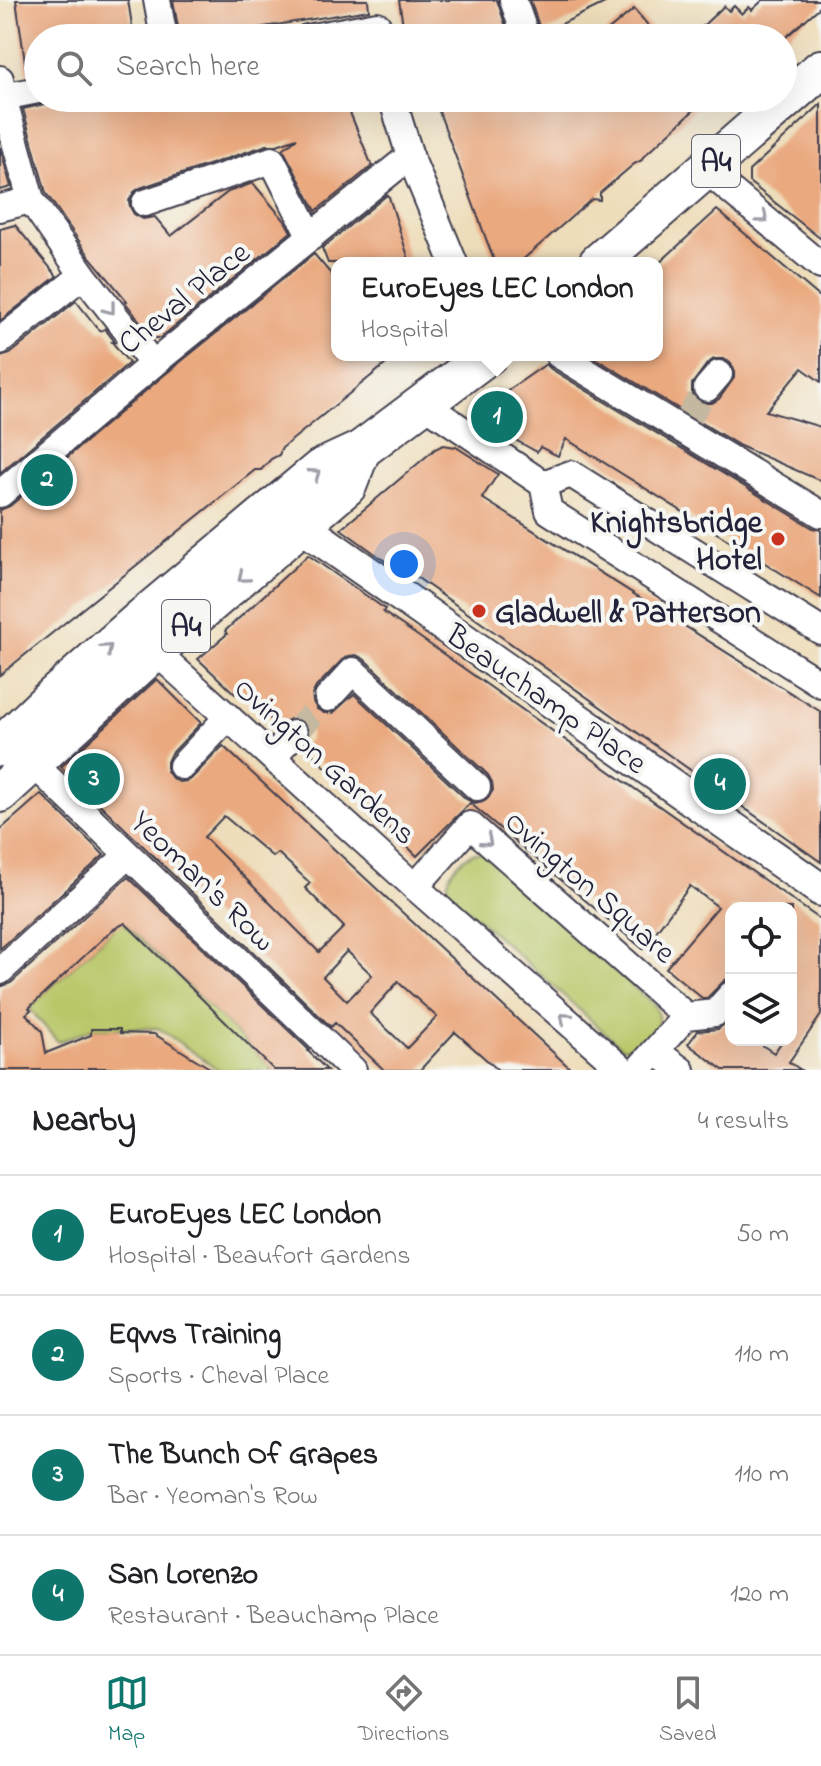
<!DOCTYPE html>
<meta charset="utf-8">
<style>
:root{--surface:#fff;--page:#f2f2f2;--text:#202124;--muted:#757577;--line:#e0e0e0;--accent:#0f766e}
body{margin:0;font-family:"Indie Flower",sans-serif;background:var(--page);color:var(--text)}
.controls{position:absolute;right:24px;bottom:24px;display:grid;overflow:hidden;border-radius:16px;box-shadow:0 8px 32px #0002}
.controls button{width:72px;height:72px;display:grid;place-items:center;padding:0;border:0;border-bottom:2px solid var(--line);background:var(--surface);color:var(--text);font:40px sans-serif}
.you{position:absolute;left:404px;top:564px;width:28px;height:28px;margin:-20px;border:6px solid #fff;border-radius:50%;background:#1a73e8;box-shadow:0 0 0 12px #1a73e833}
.badge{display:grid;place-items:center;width:52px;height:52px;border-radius:50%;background:var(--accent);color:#fff;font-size:26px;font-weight:700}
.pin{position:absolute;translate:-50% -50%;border:4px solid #fff;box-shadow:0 2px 8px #0006}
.popup{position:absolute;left:331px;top:257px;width:332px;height:104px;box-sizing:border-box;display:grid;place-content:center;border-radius:16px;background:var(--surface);filter:drop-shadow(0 2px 6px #0005);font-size:26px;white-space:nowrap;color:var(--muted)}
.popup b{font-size:30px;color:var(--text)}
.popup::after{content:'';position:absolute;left:50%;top:100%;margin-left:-16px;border:16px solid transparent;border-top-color:var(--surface)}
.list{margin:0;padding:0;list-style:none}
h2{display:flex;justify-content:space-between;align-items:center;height:104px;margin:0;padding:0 32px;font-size:34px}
h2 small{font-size:26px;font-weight:400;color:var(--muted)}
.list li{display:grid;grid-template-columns:52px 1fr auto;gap:24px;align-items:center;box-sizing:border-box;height:120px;padding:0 32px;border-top:2px solid var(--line)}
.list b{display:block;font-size:30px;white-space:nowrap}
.list p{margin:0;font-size:26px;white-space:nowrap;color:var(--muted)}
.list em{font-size:26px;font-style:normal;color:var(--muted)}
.icon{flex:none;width:44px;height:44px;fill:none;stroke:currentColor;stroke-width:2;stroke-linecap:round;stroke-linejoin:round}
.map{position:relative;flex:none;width:821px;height:1070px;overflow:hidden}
.search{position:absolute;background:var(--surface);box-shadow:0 8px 32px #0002;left:24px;right:24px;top:24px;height:88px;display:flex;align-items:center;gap:20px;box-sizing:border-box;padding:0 28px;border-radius:44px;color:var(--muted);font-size:30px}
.sheet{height:584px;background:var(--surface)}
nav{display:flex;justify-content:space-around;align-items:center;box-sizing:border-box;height:112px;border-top:2px solid var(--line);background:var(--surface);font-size:22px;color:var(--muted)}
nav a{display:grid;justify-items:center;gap:4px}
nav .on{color:var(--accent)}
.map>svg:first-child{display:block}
</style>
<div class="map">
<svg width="821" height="1070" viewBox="0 0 821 1070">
<rect width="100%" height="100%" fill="#f6f6f2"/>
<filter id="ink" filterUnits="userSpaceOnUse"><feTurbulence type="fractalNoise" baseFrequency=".0125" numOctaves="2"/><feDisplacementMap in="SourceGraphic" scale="16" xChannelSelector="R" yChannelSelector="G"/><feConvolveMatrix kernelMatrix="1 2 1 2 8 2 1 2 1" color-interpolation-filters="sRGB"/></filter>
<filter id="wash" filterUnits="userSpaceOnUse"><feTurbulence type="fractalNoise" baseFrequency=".006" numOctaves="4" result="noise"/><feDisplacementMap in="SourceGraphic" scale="32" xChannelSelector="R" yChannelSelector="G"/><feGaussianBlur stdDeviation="1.8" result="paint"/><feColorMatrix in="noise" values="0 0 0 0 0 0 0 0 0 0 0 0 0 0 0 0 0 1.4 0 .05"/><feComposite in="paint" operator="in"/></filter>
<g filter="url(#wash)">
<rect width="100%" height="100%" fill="#eeddba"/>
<g fill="#bac769" stroke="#6e7452" stroke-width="2">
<path d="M473,853H482L655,1006L658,1013V1023C647,1035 638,1052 621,1047L449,893C443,876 458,861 473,853Z"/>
<polygon points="122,921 274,1070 219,1070 158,1028 91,1029 58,1042 29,1008"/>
</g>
<g id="blocks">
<g fill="#eaa97f" fill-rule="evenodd">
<polygon points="16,0 128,0 134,38 38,38 38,74 27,76"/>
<polygon points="173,0 368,0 369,10 196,38 180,38"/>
<polygon points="399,0 497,0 506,27 501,38 405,38"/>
<polygon points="530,0 611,0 539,35 539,26"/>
<polygon points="763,0 821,0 821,6 785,38 690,38 724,6 729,11 734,6 742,14 749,7 752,10"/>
<polygon points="634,9 659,38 599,38"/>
<polygon points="71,98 344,98 372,166 316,211 283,149 297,138 277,145 267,145 140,188 134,192 129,201 130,207 134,214 143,219 155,217 171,236 228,192 253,183 285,221 291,232 160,338 153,338 125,302 127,301 90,257 46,193 23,109"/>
<polygon points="434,98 707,98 643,157 642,160 634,164 600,193 600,200 592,199 519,263 495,263"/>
<polygon points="821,104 821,239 749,182 749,171"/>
<polygon points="0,147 11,187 0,190"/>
<polygon points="387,195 389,197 410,263 328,263 322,248"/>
<path d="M717,210L821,298V382L802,368L766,411L821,427V481L740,446L590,355H657V265ZM714,359H723L730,362L734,369V378L719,399L712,403H703L697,401L692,394V384L707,364Z"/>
<polygon points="15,225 57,276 0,321 0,229"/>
<polygon points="314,254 337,281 337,355 397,355 282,448 279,455 271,459 261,470 255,470 0,675 0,510 10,506 163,376"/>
<polygon points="76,301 100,331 105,329 115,342 112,342 129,363 0,473 0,357 10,354"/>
<polygon points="546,364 551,369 813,528 821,530 821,598 566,439 558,456 540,447 537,452 481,421 483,408"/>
<polygon points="443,445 456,447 498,474 482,498 821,712 821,862 402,567 399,571 341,529 435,449"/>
<path d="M308,555L385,609L383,612L415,634L821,920V1015L789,1062L801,1070H723L688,1044L698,1031L718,1029L731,1019V1040H754L774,1053L783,1040H791V908H731V979L725,980L707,998H702L666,968L718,907L690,886L643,949L470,803L417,856L304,746L310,737L309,729L304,722L299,719H290L278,726L239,689L235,694L198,659L227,634L225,631ZM356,655L364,659L488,775L492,782L493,790L488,798L481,802L474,803L466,799L354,694L333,713H324L317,709L313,702L312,695L316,687L342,660L349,656Z"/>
<path d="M157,679L201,723L170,755L167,762V771L172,778L179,782L187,781L193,777L223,746L572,1070H498L455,1032L420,1070H384L335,1023L331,1027L61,767ZM224,816L273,857L278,853L310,883L305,888L344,927L319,952L204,837ZM347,951L372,975L347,1001L323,977ZM398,982L437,1017L407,1048L370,1013Z"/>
<polygon points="41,794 104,855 0,949 0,830"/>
<polygon points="128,877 309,1050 308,1051 327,1070 274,1070 125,923 112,930 29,1008 31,1010 26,1014 42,1031 46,1053 91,1035 91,1029 120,1029 120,1033 154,1034 213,1070 143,1070 120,1068 88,1068 89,1070 0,1070 0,987 11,983"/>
</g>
</g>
</g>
<g filter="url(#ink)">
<use href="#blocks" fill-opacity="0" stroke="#413e4e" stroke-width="2"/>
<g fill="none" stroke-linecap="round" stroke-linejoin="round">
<g stroke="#c5b8a1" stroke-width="26" stroke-dasharray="26 13" stroke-linecap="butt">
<polyline points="686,422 707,388"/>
<polyline points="294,734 328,698"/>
</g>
<g stroke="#413e4e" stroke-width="30">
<g id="minor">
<polyline points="157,0 164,38"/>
<polyline points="513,0 524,31 517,38"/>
<polyline points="307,38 377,25"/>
<polyline points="0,79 3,97 31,200 83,275 153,364"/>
<polyline points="3,97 38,90"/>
<polyline points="392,98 410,156 454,263"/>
<polyline points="706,170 821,266"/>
<polyline points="145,203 272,160 311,237"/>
<polyline points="0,208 31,200"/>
<polyline points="0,341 83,275"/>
<polyline points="559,355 821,514"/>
<polyline points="707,388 719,374"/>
<polyline points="424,404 543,484 549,511 821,684"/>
<polyline points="543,484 571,474 821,631"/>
<polyline points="0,494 153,364 410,156"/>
<polyline points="155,651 415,887 623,1070"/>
<polyline points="328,698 353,671 477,787"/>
<polyline points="22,753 353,1070"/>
<polyline points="272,757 294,734"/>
<polyline points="182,766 228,717"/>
<polyline points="415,887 470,825 686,1016 638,1070"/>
<polyline points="0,971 128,855"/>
<polyline points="686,1016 715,1013 731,995"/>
<polyline points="655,1051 681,1070"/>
</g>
</g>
<g stroke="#413e4e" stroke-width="36">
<polyline id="major" points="283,513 821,890"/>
</g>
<g stroke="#413e4e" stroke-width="42">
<g id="highway">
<polyline points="598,263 821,69"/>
<polyline points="0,747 48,701 143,617 320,469 361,450 488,355"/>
<polyline points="0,793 155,651 347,486 361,450"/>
</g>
</g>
<use href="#minor" stroke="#fff" stroke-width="26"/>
<use href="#major" stroke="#fff" stroke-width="32"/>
<use href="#highway" stroke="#fff" stroke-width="38"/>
</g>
<defs><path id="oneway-chevron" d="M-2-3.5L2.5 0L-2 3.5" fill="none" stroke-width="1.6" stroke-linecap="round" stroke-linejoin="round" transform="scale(2)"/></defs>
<g stroke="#9c9ca7">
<use href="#oneway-chevron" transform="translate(763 218) rotate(40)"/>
<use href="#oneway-chevron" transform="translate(110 309) rotate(52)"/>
<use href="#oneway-chevron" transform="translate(315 474) rotate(-36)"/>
<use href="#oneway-chevron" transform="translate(243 577) rotate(140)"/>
<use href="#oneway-chevron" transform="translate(107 649) rotate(-42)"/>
<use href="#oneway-chevron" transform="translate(487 841) rotate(41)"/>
<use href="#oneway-chevron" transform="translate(565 1018) rotate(-139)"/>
</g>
</g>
<g fill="#c8321e" stroke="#f6f6f2" stroke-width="3">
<circle cx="778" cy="539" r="8"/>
<circle cx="479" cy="611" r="8"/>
</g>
<g text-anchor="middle" stroke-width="8" stroke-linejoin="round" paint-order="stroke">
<g fill="#f6f6f2" stroke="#626272" stroke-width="2">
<rect x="692" y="135" width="48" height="52" rx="6"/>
<rect x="162" y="600" width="48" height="52" rx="6"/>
</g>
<g font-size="30" font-weight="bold" fill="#22223b">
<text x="716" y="171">A4</text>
<text x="186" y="636">A4</text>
</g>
<g font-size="32" fill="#22223b" stroke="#f6f6f2">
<text transform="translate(183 297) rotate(-39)" y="11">Cheval Place</text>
<text transform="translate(547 698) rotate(35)" y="11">Beauchamp Place</text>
<text transform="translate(326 760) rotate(42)" y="11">Ovington Gardens</text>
<text transform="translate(204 880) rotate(44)" y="11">Yeoman's Row</text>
<text transform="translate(591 886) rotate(41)" y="11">Ovington Square</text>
</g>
<g font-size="32" font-weight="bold" fill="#22223b" stroke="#f6f6f2" text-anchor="end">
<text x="762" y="532">Knightsbridge<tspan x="762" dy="37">Hotel</tspan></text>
<text x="495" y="622" text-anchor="start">Gladwell &amp; Patterson</text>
</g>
</g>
</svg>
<div class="controls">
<button><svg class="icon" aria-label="locate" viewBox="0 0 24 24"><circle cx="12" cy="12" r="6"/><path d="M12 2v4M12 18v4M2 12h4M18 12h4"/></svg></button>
<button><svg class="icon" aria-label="layers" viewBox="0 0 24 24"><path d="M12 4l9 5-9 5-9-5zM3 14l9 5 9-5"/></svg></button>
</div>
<div class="you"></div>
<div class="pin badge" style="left:497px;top:417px">1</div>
<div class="popup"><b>EuroEyes LEC London</b>Hospital</div>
<div class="pin badge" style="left:47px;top:480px">2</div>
<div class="pin badge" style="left:94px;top:779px">3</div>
<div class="pin badge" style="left:720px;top:784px">4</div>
<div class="search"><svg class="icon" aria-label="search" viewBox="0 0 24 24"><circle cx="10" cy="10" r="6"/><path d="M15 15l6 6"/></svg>Search here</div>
</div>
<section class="sheet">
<h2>Nearby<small>4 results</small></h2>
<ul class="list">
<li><span class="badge">1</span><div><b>EuroEyes LEC London</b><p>Hospital · Beaufort Gardens</p></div><em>50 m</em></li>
<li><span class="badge">2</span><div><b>Eqvvs Training</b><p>Sports · Cheval Place</p></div><em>110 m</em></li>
<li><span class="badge">3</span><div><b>The Bunch Of Grapes</b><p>Bar · Yeoman's Row</p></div><em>110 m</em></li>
<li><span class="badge">4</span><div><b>San Lorenzo</b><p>Restaurant · Beauchamp Place</p></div><em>120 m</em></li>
</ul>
</section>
<nav>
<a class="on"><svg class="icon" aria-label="map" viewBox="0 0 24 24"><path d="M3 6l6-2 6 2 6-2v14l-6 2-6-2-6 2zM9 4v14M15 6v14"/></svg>Map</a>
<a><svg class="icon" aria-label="directions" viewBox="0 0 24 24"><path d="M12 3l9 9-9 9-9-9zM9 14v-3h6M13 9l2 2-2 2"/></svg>Directions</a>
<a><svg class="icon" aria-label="saved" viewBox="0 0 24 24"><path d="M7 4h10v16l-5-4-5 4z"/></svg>Saved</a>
</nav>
